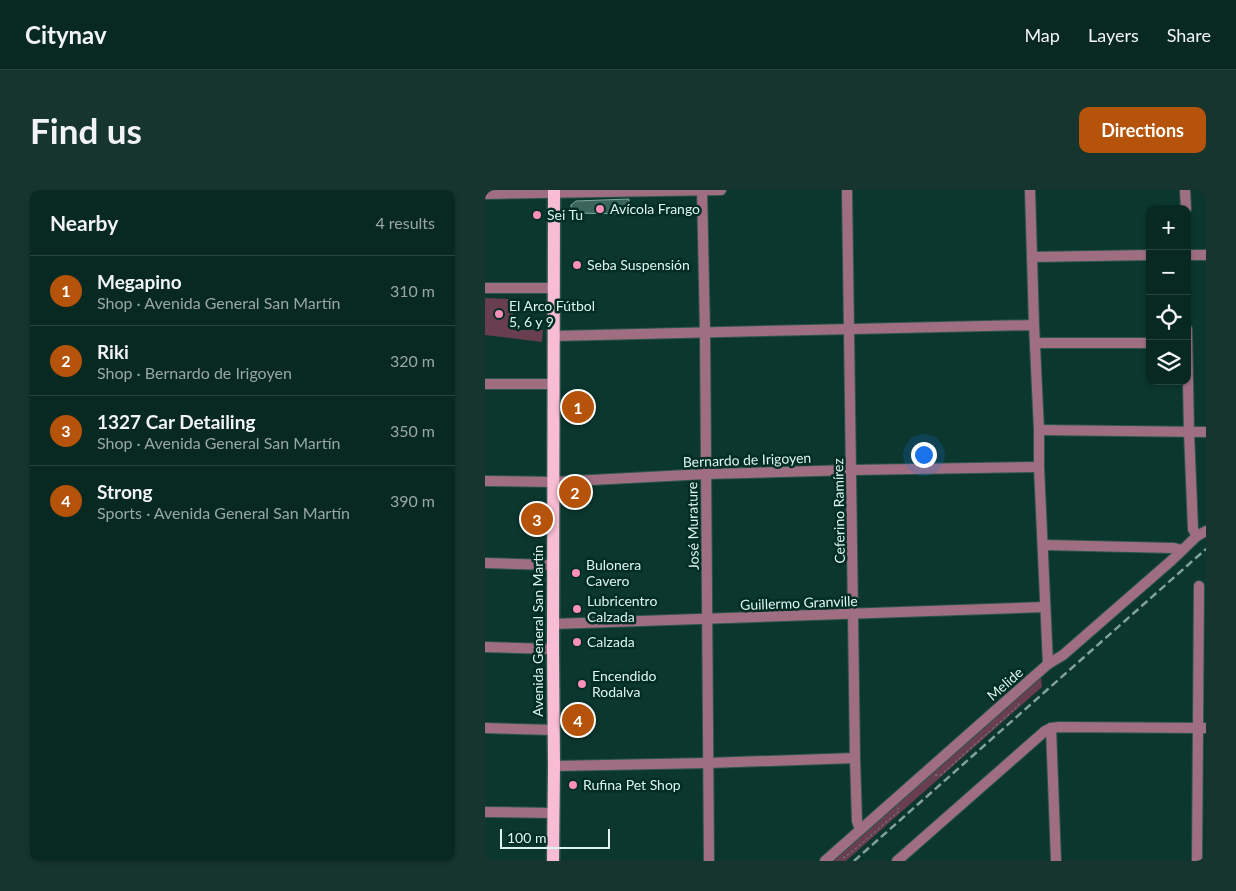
<!DOCTYPE html>
<meta charset="utf-8">
<style>
:root{--surface:#082922;--page:#16352f;--text:#f1f3f6;--muted:#98a6a5;--line:#294540;--accent:#b45309}
body{margin:0;font-family:Lato,sans-serif;background:var(--page);color:var(--text)}
.controls{position:absolute;right:15px;top:15px;display:grid;overflow:hidden;border-radius:10px;box-shadow:0 1px 4px #0004}
.controls button{width:45px;height:45px;display:grid;place-items:center;padding:0;border:0;border-bottom:1px solid var(--line);background:var(--surface);color:var(--text);font:25px sans-serif}
.scale{position:absolute;left:15px;bottom:12px;width:110px;box-sizing:border-box;padding-left:5px;border:2px solid #def4ee;border-top:0;font-size:14px;line-height:18px;white-space:nowrap;color:#def4ee;-webkit-text-stroke:4px #002d24;paint-order:stroke}
.you{position:absolute;left:438px;top:264px;width:18px;height:18px;margin:-12px;border:4px solid #fff;border-radius:50%;background:#1a73e8;box-shadow:0 0 0 8px #1a73e833}
.badge{display:grid;place-items:center;width:32px;height:32px;border-radius:50%;background:var(--accent);color:#fff;font-size:16px;font-weight:700}
.pin{position:absolute;translate:-50% -50%;border:2px solid #fff;box-shadow:0 1px 5px #0006}
.list{margin:0;padding:0;list-style:none}
h2{display:flex;justify-content:space-between;align-items:center;height:65px;margin:0;padding:0 20px;font-size:21px}
h2 small{font-size:16px;font-weight:400;color:var(--muted)}
.list li{display:grid;grid-template-columns:32px 1fr auto;gap:15px;align-items:center;box-sizing:border-box;height:70px;padding:0 20px;border-top:1px solid var(--line)}
.list b{display:block;font-size:19px;white-space:nowrap}
.list p{margin:0;font-size:16px;white-space:nowrap;color:var(--muted)}
.list em{font-size:16px;font-style:normal;color:var(--muted)}
.icon{flex:none;width:28px;height:28px;fill:none;stroke:currentColor;stroke-width:2;stroke-linecap:round;stroke-linejoin:round}
.map{position:relative;flex:none;width:721px;height:671px;overflow:hidden;border-radius:10px}
header{display:flex;align-items:center;gap:30px;box-sizing:border-box;height:70px;padding:0 25px;background:var(--surface);border-bottom:1px solid var(--line)}
header strong{font-size:24px}
nav{display:flex;gap:28px;margin-inline-start:auto;font-size:18px}
.intro{display:flex;align-items:center;justify-content:space-between;box-sizing:border-box;height:120px;padding:0 30px}
h1{margin:0;font-size:35px}
.button{padding:12px 22px;border-radius:10px;background:var(--accent);color:#fff;font-size:18px;font-weight:700}
main{display:flex;gap:30px;padding:0 30px}
aside{flex:1;background:var(--surface);border-radius:10px;box-shadow:0 1px 4px #0004}
.map>svg:first-child{display:block}
</style>
<header>
<strong>Citynav</strong>
<nav><a>Map</a><a>Layers</a><a>Share</a></nav>
</header>
<div class="intro"><h1>Find us</h1><a class="button">Directions</a></div>
<main>
<aside>
<h2>Nearby<small>4 results</small></h2>
<ul class="list">
<li><span class="badge">1</span><div><b>Megapino</b><p>Shop · Avenida General San Martín</p></div><em>310 m</em></li>
<li><span class="badge">2</span><div><b>Riki</b><p>Shop · Bernardo de Irigoyen</p></div><em>320 m</em></li>
<li><span class="badge">3</span><div><b>1327 Car Detailing</b><p>Shop · Avenida General San Martín</p></div><em>350 m</em></li>
<li><span class="badge">4</span><div><b>Strong</b><p>Sports · Avenida General San Martín</p></div><em>390 m</em></li>
</ul>
</aside>
<div class="map">
<svg width="721" height="671" viewBox="0 0 721 671">
<rect width="100%" height="100%" fill="#0b372e"/>
<g fill="#693e4f">
<polygon points="0,108 28,109 28,140 58,140 57,152 0,145"/>
<polygon points="556,486 557,497 361,671 346,671"/>
</g>
<polygon fill="#3b655a" stroke="#7ea99d" points="144,9 144,24 86,23 86,15 91,11"/>
<g fill="none" stroke-linecap="round" stroke-linejoin="round">
<g stroke="#2d554d" stroke-width="12">
<g id="minor">
<polyline points="217,0 220,142 224,671"/>
<polyline points="362,0 370,568 372,631 375,640"/>
<polyline points="545,0 549,135 554,240 554,277 563,474"/>
<polyline points="700,0 701,19"/>
<polyline points="0,4 236,0"/>
<polyline points="702,65 721,65"/>
<polyline points="548,67 665,65"/>
<polyline points="0,98 69,98"/>
<polyline points="702,139 704,242 708,339 712,346"/>
<path d="M69,146C229,141 389,139 549,135"/>
<polyline points="551,153 665,153"/>
<polyline points="0,194 69,194"/>
<polyline points="554,240 721,242"/>
<polyline points="0,291 68,292 221,284 367,280 554,277"/>
<polyline points="559,355 689,358 697,360"/>
<polyline points="0,373 68,375"/>
<polyline points="68,434 560,417"/>
<polyline points="0,457 68,459"/>
<polyline points="0,538 69,540"/>
<polyline points="566,538 571,671"/>
<polyline points="69,576 223,573 370,568"/>
<polyline points="0,622 68,623"/>
<polyline points="340,671 563,474 578,465 687,370 712,346 721,341"/>
<polyline points="412,671 560,541 566,538 574,537 721,538"/>
<polyline points="712,671 714,396"/>
</g>
</g>
<g stroke="#2d554d" stroke-width="15">
<polyline id="major" points="68,671 69,576 68,459 69,0"/>
</g>
<g stroke="#71938b" stroke-width="1" stroke-dasharray="2.5 2.5" stroke-linecap="butt">
<polyline points="450,585 456,585 534,515 533,513"/>
<polyline points="358,668 368,661 414,621 413,618"/>
</g>
<use href="#minor" stroke="#9f6f81" stroke-width="10"/>
<use href="#major" stroke="#f8bdd2" stroke-width="12"/>
<polyline stroke="#82a29a" stroke-width="2.5" stroke-dasharray="8 4" stroke-linecap="butt" points="369,671 721,359"/>
</g>
<g fill="#fe8ebc" stroke="#002d24" stroke-width="2">
<circle cx="115" cy="19" r="5"/>
<circle cx="52" cy="25" r="5"/>
<circle cx="92" cy="75" r="5"/>
<circle cx="14" cy="124" r="5"/>
<circle cx="91" cy="383" r="5"/>
<circle cx="92" cy="419" r="5"/>
<circle cx="92" cy="452" r="5"/>
<circle cx="97" cy="494" r="5"/>
<circle cx="88" cy="595" r="5"/>
</g>
<g text-anchor="middle" stroke-width="5" stroke-linejoin="round" paint-order="stroke">
<g font-size="14" fill="#def4ee" stroke="#002d24" text-anchor="start">
<text x="125" y="24">Avícola Frango</text>
<text x="62" y="30">Sei Tu</text>
<text x="102" y="80">Seba Suspensión</text>
<text x="24" y="121">El Arco Fútbol<tspan x="24" dy="16">5, 6 y 9</tspan></text>
<text x="101" y="380">Bulonera<tspan x="101" dy="16">Cavero</tspan></text>
<text x="102" y="416">Lubricentro<tspan x="102" dy="16">Calzada</tspan></text>
<text x="102" y="457">Calzada</text>
<text x="107" y="491">Encendido<tspan x="107" dy="16">Rodalva</tspan></text>
<text x="98" y="600">Rufina Pet Shop</text>
</g>
<g font-size="14" fill="#def4ee" stroke="#002d24">
<text transform="translate(262 270) rotate(-2)" y="5">Bernardo de Irigoyen</text>
<text transform="translate(354 321) rotate(-91)" y="5">Ceferino Ramírez</text>
<text transform="translate(208 336) rotate(-91)" y="5">José Murature</text>
<text transform="translate(314 413) rotate(-2)" y="5">Guillermo Granville</text>
<text transform="translate(53 441) rotate(-90)" y="5">Avenida General San Martín</text>
<text transform="translate(520 494) rotate(-41)" y="5">Melide</text>
</g>
</g>
</svg>
<div class="controls">
<button>+</button>
<button>−</button>
<button><svg class="icon" aria-label="locate" viewBox="0 0 24 24"><circle cx="12" cy="12" r="6"/><path d="M12 2v4M12 18v4M2 12h4M18 12h4"/></svg></button>
<button><svg class="icon" aria-label="layers" viewBox="0 0 24 24"><path d="M12 4l9 5-9 5-9-5zM3 14l9 5 9-5"/></svg></button>
</div>
<div class="scale">100 m</div>
<div class="you"></div>
<div class="pin badge" style="left:93px;top:217px">1</div>
<div class="pin badge" style="left:90px;top:302px">2</div>
<div class="pin badge" style="left:52px;top:329px">3</div>
<div class="pin badge" style="left:93px;top:530px">4</div>
</div>
</main>
